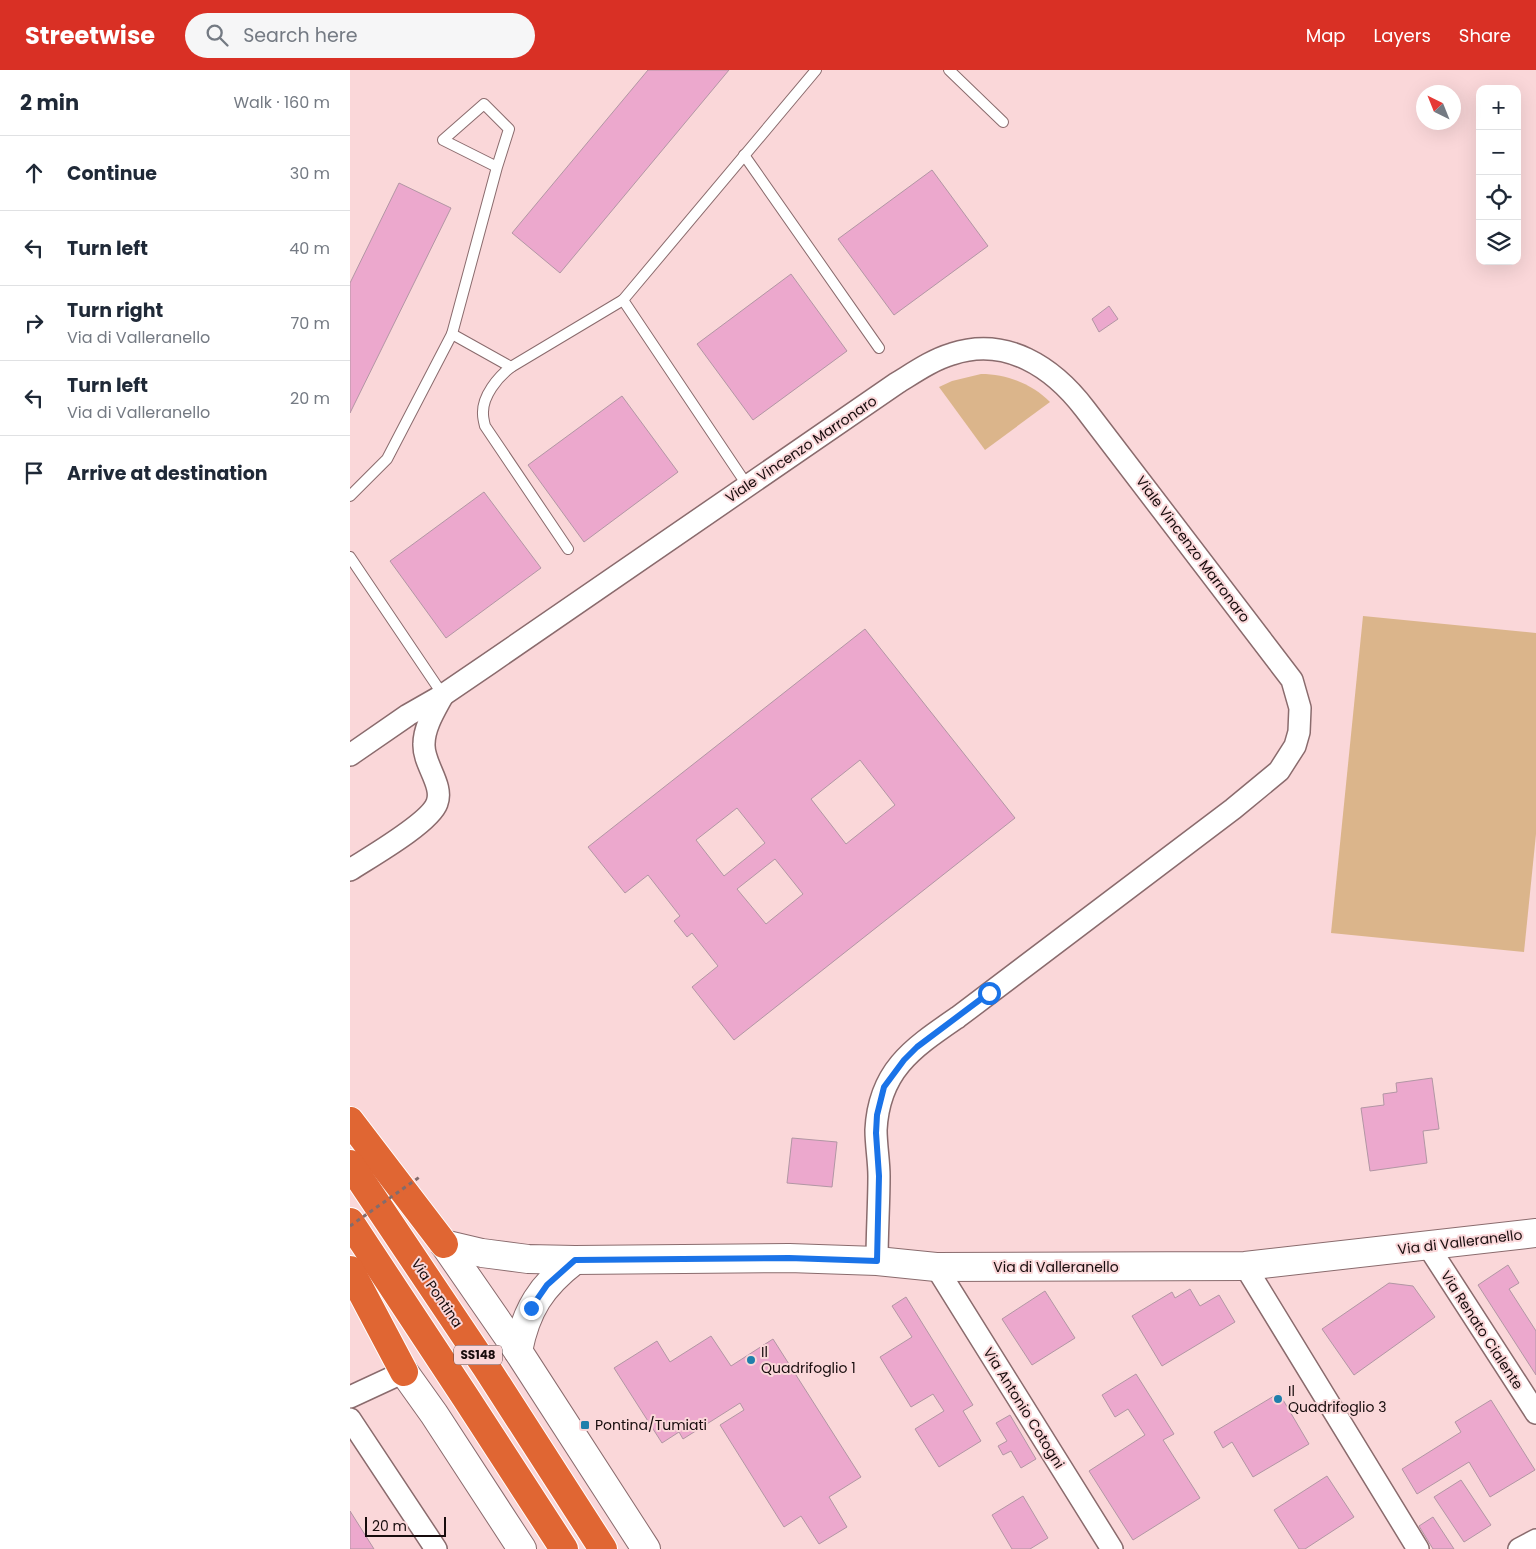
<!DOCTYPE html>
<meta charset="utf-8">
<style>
:root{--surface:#fff;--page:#f6f6f7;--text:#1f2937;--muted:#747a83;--line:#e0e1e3;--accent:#d93025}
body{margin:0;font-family:Poppins,sans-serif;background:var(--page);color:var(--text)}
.controls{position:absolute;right:15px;top:15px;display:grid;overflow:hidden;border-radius:10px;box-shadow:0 5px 20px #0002}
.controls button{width:45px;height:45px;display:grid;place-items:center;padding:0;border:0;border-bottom:1px solid var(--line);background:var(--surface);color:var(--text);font:25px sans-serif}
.compass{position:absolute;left:1066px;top:15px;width:45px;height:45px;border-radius:50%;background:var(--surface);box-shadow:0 5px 20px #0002;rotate:317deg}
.scale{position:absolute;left:15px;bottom:12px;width:81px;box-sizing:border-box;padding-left:5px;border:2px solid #170c0d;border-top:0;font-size:14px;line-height:18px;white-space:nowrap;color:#170c0d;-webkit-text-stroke:4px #fad7d9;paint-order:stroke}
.stop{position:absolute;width:15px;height:15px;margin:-11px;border:4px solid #1a73e8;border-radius:50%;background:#fff}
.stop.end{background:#1a73e8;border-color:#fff;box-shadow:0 1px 5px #0008}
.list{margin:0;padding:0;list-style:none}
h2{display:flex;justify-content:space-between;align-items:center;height:65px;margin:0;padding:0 20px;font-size:21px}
h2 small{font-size:16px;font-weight:400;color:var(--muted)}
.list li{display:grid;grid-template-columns:32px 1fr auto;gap:15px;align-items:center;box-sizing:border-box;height:75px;padding:0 20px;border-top:1px solid var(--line)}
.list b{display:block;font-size:19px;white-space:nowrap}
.list p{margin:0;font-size:16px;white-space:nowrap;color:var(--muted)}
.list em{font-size:16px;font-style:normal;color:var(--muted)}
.icon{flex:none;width:28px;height:28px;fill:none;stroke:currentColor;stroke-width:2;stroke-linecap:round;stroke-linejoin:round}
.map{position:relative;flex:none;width:1186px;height:1479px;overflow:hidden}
header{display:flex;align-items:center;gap:30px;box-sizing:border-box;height:70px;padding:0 25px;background:var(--accent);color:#fff}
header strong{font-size:24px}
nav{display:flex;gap:28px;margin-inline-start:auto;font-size:18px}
.search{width:350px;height:45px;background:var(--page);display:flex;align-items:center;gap:12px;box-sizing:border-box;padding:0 18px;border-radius:28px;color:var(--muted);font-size:19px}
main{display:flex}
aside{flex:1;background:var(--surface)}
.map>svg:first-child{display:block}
</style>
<header>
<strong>Streetwise</strong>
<div class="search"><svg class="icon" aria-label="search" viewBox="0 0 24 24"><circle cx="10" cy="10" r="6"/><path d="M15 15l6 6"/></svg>Search here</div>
<nav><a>Map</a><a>Layers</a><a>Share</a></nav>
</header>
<main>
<aside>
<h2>2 min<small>Walk · 160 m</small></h2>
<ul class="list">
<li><svg class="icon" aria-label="ahead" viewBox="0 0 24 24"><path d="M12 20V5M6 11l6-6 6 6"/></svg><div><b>Continue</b></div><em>30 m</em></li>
<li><svg class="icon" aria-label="left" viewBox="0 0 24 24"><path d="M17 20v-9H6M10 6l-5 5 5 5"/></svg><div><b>Turn left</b></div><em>40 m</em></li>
<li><svg class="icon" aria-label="right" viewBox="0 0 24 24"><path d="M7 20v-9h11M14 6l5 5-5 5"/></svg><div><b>Turn right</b><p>Via di Valleranello</p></div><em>70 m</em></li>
<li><svg class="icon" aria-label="left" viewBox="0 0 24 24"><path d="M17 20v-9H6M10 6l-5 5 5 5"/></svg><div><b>Turn left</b><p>Via di Valleranello</p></div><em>20 m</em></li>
<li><svg class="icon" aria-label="arrive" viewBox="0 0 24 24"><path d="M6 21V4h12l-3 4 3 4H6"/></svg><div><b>Arrive at destination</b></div></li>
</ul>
</aside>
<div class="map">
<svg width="1186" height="1479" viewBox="0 0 1186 1479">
<rect width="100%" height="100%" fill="#fad7d9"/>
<g fill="#dbb58b">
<path d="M631,304C657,304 682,314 700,332L635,380L589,317L602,311Z"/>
<polygon points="1013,546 1186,563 1186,764 1174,882 981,863"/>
</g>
<g fill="#eca8cd" stroke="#b296a4" fill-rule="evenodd">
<polygon points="298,0 379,0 210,203 162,163"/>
<polygon points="582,100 638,176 544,245 488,169"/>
<polygon points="49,113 101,138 0,343 0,213"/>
<polygon points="441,204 497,281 403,350 347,274"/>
<polygon points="759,236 768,249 749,262 742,249"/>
<polygon points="272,326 328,402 234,472 178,395"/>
<polygon points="134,422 191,498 96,568 40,491"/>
<path d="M515,559L665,748L384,970L342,917L368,896L342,863L337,867L324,851L330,846L298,805L275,823L238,777ZM510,690L545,735L496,774L461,729ZM387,738L415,773L374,806L346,770ZM425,789L453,824L416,854L387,819Z"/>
<polygon points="1082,1008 1089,1059 1073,1061 1077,1093 1020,1101 1011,1038 1034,1035 1033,1024 1047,1022 1046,1013"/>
<polygon points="442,1068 487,1072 482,1117 437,1113"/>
<polygon points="1158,1195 1169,1213 1159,1219 1186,1261 1186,1305 1128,1215"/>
<polygon points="1039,1213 1063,1216 1085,1247 1004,1305 972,1259"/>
<polygon points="840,1219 850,1236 869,1225 885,1252 812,1296 782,1246 822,1222 825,1228"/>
<polygon points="695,1221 725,1268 682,1295 652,1249"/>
<polygon points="556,1227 623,1335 613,1341 631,1371 589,1397 565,1359 594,1341 583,1324 561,1337 530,1287 562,1267 542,1236"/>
<polygon points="361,1266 381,1296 423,1269 511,1407 479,1427 497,1457 469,1474 451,1446 434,1457 370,1355 394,1340 390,1333 333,1369 329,1362 312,1373 264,1298 307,1271 320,1292"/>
<polygon points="786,1304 824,1364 813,1370 850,1428 783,1470 739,1401 795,1365 778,1339 765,1347 752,1325"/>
<polygon points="929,1323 959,1374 903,1407 882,1372 873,1378 864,1362"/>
<polygon points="1141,1330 1185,1400 1140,1427 1119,1392 1067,1424 1052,1399 1111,1362 1105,1352"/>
<polygon points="660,1345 686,1389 671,1398 661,1381 653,1385 648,1376 657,1371 646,1353"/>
<polygon points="977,1406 1004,1447 955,1479 949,1479 924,1440"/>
<polygon points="1111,1410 1141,1455 1114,1472 1084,1427"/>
<polygon points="673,1426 698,1468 680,1479 662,1479 642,1445"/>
<polygon points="0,1441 24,1479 0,1479"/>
<polygon points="1083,1447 1104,1479 1083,1479 1069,1456"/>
</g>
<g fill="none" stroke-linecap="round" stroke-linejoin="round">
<g stroke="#8a6b6d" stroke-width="12">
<g id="lane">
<polyline points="599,0 653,52"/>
<polyline points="394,85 529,278"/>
<polyline points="102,264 161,297"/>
<polyline points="397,415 273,230 466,0"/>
<polyline points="0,426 37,389 102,264 147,97 159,59 134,34 93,70 147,97"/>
<path d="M218,479L135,356C134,352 133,348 133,344C132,326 148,307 161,297L273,230"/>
<polyline points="0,487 93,625"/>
</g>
</g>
<g stroke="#8a6b6d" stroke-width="24">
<g id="street">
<path d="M0,685L58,645L93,625L140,593L547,313C565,302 582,290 602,284C656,266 703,297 735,339L942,610L950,638L949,662L945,676L929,701L883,739L608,947C563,978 529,1000 526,1060C526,1075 529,1091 529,1106C529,1134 527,1162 527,1191"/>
<path d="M0,800C20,787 80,753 87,733C94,715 73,694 74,674C74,657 85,640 93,625"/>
<polyline points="1078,1176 1186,1343"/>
<polyline points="895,1196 1068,1479"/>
<polyline points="586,1197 762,1479"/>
<polyline points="0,1327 54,1302"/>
<polyline points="0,1349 86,1479"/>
<polyline points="1169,1479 1186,1470"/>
</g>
</g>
<g stroke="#8a6b6d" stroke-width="30">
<g id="secondary">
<polyline points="94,1174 132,1183 178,1189 225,1190 439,1188 527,1191 586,1197 895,1196 1186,1163"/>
<polyline points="94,1174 168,1281 296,1479"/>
<path d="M168,1281C176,1240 191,1216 225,1190"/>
<polyline points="54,1302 84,1344 172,1479"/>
</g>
</g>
<g stroke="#fff" stroke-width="30">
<g id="highway">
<polyline points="0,1051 94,1174"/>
<polyline points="0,1094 136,1297 253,1479"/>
<polyline points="0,1152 116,1328 214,1479"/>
<polyline points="0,1200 54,1302"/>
</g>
</g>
<use href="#lane" stroke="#fff" stroke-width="10"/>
<use href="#street" stroke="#fff" stroke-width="21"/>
<use href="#secondary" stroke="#fff" stroke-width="28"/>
<use href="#highway" stroke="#e06633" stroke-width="28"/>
<polyline stroke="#826c6d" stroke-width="3" stroke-dasharray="4 4" stroke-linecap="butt" points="0,1156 71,1106"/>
</g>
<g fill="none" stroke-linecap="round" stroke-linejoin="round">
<polyline stroke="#1a73e8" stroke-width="6" points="181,1238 197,1215 225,1190 439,1188 527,1191 529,1106 526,1063 527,1045 534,1017 554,990 567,977 639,923"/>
</g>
<g fill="#1f7fab" stroke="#fad7d9" stroke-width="2">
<circle cx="401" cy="1290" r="5"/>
<circle cx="928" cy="1329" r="5"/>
<rect x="230" y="1350" width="10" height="10" rx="2.5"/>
</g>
<g text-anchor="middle" stroke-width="4" stroke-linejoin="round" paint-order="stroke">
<rect fill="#fad7d9" stroke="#5b494a" stroke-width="1" x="104" y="1275.5" width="48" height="19" rx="4"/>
<g font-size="12" font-weight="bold" fill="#170c0d">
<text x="128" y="1289">SS148</text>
</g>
<g font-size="14" fill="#170c0d" stroke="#fad7d9">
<text transform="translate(451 379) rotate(-34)" y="5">Viale Vincenzo Marronaro</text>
<text transform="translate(843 479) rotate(53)" y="5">Viale Vincenzo Marronaro</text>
<text transform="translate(1110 1172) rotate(-7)" y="5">Via di Valleranello</text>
<text x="706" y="1202">Via di Valleranello</text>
<text transform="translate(87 1223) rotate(56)" y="5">Via Pontina</text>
<text transform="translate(1132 1260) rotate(57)" y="5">Via Renato Cialente</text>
<text transform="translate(674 1338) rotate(58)" y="5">Via Antonio Cotogni</text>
</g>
<g font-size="14" fill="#170c0d" stroke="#fad7d9" text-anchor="start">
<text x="411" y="1287">Il<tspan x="411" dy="16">Quadrifoglio 1</tspan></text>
<text x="938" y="1326">Il<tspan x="938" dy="16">Quadrifoglio 3</tspan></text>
<text x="245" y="1360">Pontina/Tumiati</text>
</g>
</g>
</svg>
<div class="controls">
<button>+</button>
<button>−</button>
<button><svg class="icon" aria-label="locate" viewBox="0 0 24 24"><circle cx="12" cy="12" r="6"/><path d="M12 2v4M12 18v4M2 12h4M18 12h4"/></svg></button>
<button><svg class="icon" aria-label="layers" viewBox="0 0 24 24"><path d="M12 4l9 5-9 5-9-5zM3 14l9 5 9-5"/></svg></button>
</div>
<svg class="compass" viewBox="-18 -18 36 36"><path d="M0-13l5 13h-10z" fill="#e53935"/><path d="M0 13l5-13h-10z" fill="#747a83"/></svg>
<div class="scale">20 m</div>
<div class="stop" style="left:639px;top:923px"></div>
<div class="stop end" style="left:181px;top:1238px"></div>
</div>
</main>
